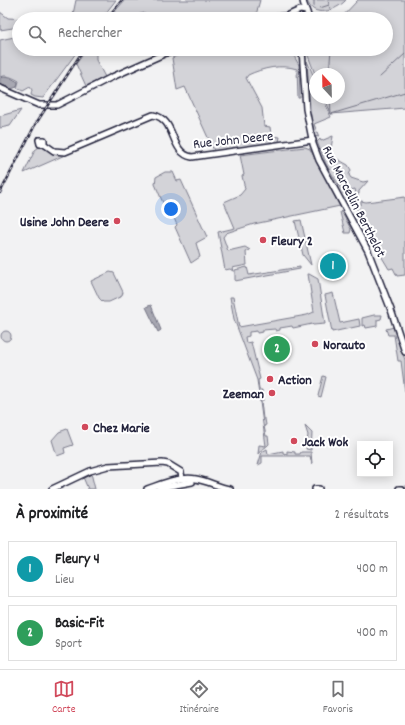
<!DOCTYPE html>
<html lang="fr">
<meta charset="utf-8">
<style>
:root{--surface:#fff;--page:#f6f6f6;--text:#202124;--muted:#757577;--line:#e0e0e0;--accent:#d1495b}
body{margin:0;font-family:Dekko,sans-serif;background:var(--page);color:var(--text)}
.controls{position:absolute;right:12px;bottom:12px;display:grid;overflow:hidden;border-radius:0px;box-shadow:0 2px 10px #0003}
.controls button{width:36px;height:36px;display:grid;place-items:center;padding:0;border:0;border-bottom:1px solid var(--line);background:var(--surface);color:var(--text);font:20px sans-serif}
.compass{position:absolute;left:309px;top:68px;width:36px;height:36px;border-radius:50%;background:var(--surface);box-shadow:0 2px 10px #0003;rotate:338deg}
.you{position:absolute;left:171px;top:209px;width:14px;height:14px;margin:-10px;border:3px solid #fff;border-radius:50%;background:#1a73e8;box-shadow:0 0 0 6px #1a73e833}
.badge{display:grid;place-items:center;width:26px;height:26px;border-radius:50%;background:var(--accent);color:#fff;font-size:13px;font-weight:700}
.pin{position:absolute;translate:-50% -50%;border:2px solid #fff;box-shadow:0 1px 4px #0006}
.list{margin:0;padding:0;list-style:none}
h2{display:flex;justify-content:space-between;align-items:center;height:52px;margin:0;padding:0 16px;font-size:17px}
h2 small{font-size:13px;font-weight:400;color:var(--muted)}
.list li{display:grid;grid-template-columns:26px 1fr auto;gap:12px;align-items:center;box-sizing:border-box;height:56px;margin:0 8px 8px;padding:0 8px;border:1px solid var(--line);border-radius:0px}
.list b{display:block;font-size:15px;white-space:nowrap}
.list p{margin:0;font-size:13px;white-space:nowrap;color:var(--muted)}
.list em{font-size:13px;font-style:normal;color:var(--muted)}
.icon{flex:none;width:22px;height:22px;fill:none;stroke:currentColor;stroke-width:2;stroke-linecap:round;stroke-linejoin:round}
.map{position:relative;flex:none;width:405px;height:489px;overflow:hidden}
.search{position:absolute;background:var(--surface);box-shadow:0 2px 10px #0003;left:12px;right:12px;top:12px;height:44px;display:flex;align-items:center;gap:10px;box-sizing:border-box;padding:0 14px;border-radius:22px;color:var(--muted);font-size:15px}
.sheet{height:180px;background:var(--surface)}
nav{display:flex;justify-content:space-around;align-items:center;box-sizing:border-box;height:56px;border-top:1px solid var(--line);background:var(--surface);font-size:11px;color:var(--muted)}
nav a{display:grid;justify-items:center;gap:2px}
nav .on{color:var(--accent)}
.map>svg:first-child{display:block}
</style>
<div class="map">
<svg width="405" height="489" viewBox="0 0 405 489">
<rect width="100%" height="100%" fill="#f2f2f3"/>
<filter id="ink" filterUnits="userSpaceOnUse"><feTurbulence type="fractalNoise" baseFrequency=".025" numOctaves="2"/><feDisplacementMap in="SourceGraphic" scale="8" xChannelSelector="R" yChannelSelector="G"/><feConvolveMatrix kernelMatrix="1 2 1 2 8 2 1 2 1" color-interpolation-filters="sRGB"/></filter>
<g filter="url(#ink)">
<g fill="#d3d3d8" stroke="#7a7a8a">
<polygon points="76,0 116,0 101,19 72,19"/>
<polygon points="125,0 260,0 256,15 236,19 147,19 144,13 123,19 108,19"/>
<path d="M307,0H346C336,11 312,19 307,0Z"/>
<polygon points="358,0 405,0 405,108 331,114 325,98 339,98 339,74 315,74 307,53 312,49 386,49 386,19 340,19"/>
<polygon points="0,12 8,18 27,19 19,19 19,27 0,30"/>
<path d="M19,36V49H79L43,98L35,97L31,95L32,90L30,87L23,91L17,88L19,81C14,78 6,74 0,77V40Z"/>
<polygon points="87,49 96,49 96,60 105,77 86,86 76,64"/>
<path d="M192,49H295V58L299,65L300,98H298L297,69C281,64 263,68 248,75L246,78L262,108L264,126L270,127L271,136L280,137L279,142L272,146L271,138V145L215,153L185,87L177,90L172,58Z"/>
<polygon points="307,61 315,79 315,98 323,98 331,117 314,124 319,137 315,136 309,111 310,109"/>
<polygon points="21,110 10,126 0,128 0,116"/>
<polygon points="333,136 330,155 348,165 351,170 349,175 351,178 363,182 368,181 359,191 359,194 356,194 355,189 351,190 352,196 358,195 358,197 346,198 326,164 317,142 320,139 321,141"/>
<path d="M39,147C45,147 48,151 54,153C60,156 67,153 74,151L24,173L35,150Z"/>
<polygon points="305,147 310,149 340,206 254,224 226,233 223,237 228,251 245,247 250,250 246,252 247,265 232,268 233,271 230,269 225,270 218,232 235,228 224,202 240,195 245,189 242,176 244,175 240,155"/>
<polygon points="165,172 173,172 177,181 181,180 207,237 196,243 200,257 191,263 175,227 177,225 170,209 166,210 155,184 156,177"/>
<polygon points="405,197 405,275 397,276 393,268 389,269 380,254 380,248 376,240 369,236 358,215 355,202 357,205 361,204 361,201 366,202"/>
<polygon points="341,211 351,229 350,233 345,233 340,212"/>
<polygon points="301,220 311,265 303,255 295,221"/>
<polygon points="247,267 249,275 300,267 300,269 235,281 235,270"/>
<polygon points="110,272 114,273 123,292 122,296 109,302 103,302 99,298 91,281"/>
<path d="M308,274H309L318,279L325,324L313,325L312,324L293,328L292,326L280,328V330L276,331L275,329L263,330V332L257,333V331L249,332V336L245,337L246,343L251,342L260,379L258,380L259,390H262L263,401H261L263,419H265L266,425L264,426L266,436H268L269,444C266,448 261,449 258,454L259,445L266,446L257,380L234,319L230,297H233L239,327L307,315L314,312Z"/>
<polygon points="333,293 340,323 359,319 360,326 332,332 325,295"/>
<polygon points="374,315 382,315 381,319 377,320 377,326 366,328 365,325 362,326 362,318"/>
<polygon points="394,327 405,360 405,392 401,361 398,361 394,335 388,335 386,329"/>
<circle cx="6" cy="336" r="5"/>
<polygon points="323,376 326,377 321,397 318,396"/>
<polygon points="305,426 312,433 311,450 306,449 308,435"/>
<polygon points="67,429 73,445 64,448 65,453 57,456 52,440 59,432"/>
<polygon points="267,449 268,454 283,451 283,453 287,454 287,451 295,452 295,454 300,454 301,452 311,452 312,464 310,456 262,456 262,463 258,465 262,452"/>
<polygon points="91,473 95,489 88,489 83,477"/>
</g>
<g fill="#a8a8b2" stroke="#727282">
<polygon points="3,77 11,78 18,82 17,87 11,89 0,84 0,78"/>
<polygon points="151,305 161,330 158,332 146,307"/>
</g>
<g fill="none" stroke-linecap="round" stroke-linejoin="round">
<g stroke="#727282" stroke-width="1">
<polyline points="314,0 314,6"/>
<polyline points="328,0 330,9"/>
<polyline points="320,8 329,5"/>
<polyline points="329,74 331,49"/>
<polyline points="380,77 405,54"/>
<polyline points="330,98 331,114 405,92"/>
</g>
<g stroke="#22223b" stroke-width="8">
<g id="secondary">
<path d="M303,0C303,7 309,12 308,19"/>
<polyline points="255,19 287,16 300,10 306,11"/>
<polyline points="302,49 306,109 313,144 319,160 368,251 391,310 405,352"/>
<polyline points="0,88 39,105 57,105 110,78 175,49"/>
<path d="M44,144H40L39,140H44V144L54,151L65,152L153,115C177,119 169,153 192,157L313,140"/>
<polyline points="159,488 192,482"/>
<polyline points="52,489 90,471 108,466 162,463 168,464 181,472 182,479"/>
<path d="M147,489C162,484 180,476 196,479C208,481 218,487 230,489"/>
<polyline points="315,489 319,489"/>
<polyline points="399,489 402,489"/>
</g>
</g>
<use href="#secondary" stroke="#fff" stroke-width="5"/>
<g stroke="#22223b" stroke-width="2.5">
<g id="rail">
<polyline points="106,19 122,0"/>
<polyline points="0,193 35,125 84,49"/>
</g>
</g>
<use href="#rail" stroke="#fff" stroke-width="1" stroke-dasharray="3" stroke-linecap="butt"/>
</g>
</g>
<g fill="#d1495b" stroke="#fff" stroke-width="1.5">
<circle cx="117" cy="221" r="4"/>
<circle cx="263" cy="240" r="4"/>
<circle cx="315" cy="344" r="4"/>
<circle cx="270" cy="379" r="4"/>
<circle cx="272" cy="393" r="4"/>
<circle cx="85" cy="427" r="4"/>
<circle cx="294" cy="441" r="4"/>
</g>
<g text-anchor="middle" stroke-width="4" stroke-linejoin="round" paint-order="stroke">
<g font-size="14" fill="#22223b" stroke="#fff">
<text transform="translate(233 139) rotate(-6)" y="5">Rue John Deere</text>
<text transform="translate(355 201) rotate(63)" y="5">Rue Marcellin Berthelot</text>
</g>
<g font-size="14" font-weight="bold" fill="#22223b" stroke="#fff" text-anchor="start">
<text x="109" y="226" text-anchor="end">Usine John Deere</text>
<text x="271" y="245">Fleury 2</text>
<text x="323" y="349">Norauto</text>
<text x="278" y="384">Action</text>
<text x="264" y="398" text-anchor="end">Zeeman</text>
<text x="93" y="432">Chez Marie</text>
<text x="302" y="446">Jack Wok</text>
</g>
</g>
</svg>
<div class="controls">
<button><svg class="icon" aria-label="locate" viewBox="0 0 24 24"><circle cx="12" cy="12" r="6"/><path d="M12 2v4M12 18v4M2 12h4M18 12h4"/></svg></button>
</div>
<svg class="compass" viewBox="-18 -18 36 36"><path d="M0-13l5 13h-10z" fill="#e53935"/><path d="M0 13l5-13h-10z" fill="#757577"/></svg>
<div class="you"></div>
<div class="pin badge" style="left:333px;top:266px;background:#0f9aa8">1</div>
<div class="pin badge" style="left:277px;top:349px;background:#2e9e5b">2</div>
<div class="search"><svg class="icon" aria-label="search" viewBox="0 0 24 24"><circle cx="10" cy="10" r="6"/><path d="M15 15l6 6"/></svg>Rechercher</div>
</div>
<section class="sheet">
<h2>À proximité<small>2 résultats</small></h2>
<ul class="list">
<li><span class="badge" style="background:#0f9aa8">1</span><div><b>Fleury 4</b><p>Lieu</p></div><em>400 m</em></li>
<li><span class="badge" style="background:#2e9e5b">2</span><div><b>Basic-Fit</b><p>Sport</p></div><em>400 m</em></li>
</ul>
</section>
<nav>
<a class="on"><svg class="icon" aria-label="map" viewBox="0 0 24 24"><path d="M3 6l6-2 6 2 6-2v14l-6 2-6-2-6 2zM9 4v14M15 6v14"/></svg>Carte</a>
<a><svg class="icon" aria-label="directions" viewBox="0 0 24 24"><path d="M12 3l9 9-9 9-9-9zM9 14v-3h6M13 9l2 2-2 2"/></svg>Itinéraire</a>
<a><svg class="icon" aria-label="saved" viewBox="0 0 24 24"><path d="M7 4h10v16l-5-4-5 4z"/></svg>Favoris</a>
</nav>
